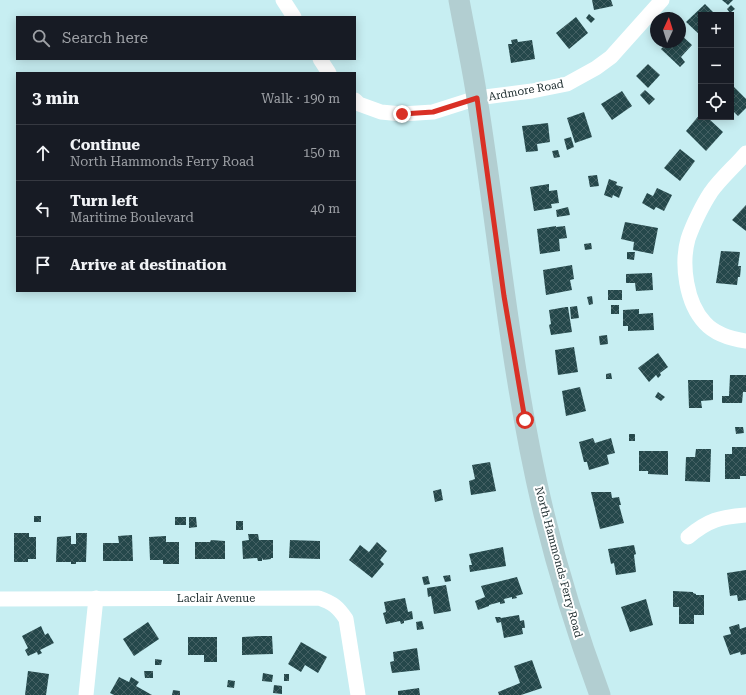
<!DOCTYPE html>
<meta charset="utf-8">
<style>
:root{--surface:#171b24;--page:#242831;--text:#f1f3f6;--muted:#9ea1a6;--line:#363941}
body{margin:0;font-family:"Roboto Serif",serif;background:var(--page);color:var(--text)}
.controls{position:absolute;right:12px;top:12px;display:grid;overflow:hidden;border-radius:0px;box-shadow:0 2px 10px #0003}
.controls button{width:36px;height:36px;display:grid;place-items:center;padding:0;border:0;border-bottom:1px solid var(--line);background:var(--surface);color:var(--text);font:20px sans-serif}
.compass{position:absolute;left:650px;top:12px;width:36px;height:36px;border-radius:50%;background:var(--surface);box-shadow:0 2px 10px #0003;rotate:4deg}
.stop{position:absolute;width:12px;height:12px;margin:-9px;border:3px solid #d93025;border-radius:50%;background:#fff}
.stop.end{background:#d93025;border-color:#fff;box-shadow:0 1px 4px #0008}
.list{margin:0;padding:0;list-style:none}
h2{display:flex;justify-content:space-between;align-items:center;height:52px;margin:0;padding:0 16px;font-size:17px}
h2 small{font-size:13px;font-weight:400;color:var(--muted)}
.list li{display:grid;grid-template-columns:26px 1fr auto;gap:12px;align-items:center;box-sizing:border-box;height:56px;padding:0 16px;border-top:1px solid var(--line)}
.list b{display:block;font-size:15px;white-space:nowrap}
.list p{margin:0;font-size:13px;white-space:nowrap;color:var(--muted)}
.list em{font-size:13px;font-style:normal;color:var(--muted)}
.icon{flex:none;width:22px;height:22px;fill:none;stroke:currentColor;stroke-width:2;stroke-linecap:round;stroke-linejoin:round}
.map{position:relative;flex:none;width:746px;height:695px;overflow:hidden}
.search{position:absolute;background:var(--surface);box-shadow:0 2px 10px #0003;left:16px;top:16px;width:340px;height:44px;display:flex;align-items:center;gap:10px;box-sizing:border-box;padding:0 14px;border-radius:0px;color:var(--muted);font-size:15px}
.panel{position:absolute;background:var(--surface);box-shadow:0 2px 10px #0003;left:16px;top:72px;width:340px;height:220px;border-radius:0px}
.map>svg:first-child{display:block}
</style>
<div class="map">
<svg width="746" height="695" viewBox="0 0 746 695">
<defs>
<pattern id="building-cross-hatch" width="8" height="8" patternUnits="userSpaceOnUse"><rect width="8" height="8" fill="#25484b"/><path d="M0 0l8 8M0 8l8-8" fill="none" stroke="#436063"/></pattern>
</defs>
<rect width="100%" height="100%" fill="#c7eef2"/>
<g fill="url(#building-cross-hatch)">
<polygon points="592,0 611,0 613,6 594,10"/>
<polygon points="722,0 733,0 728,5"/>
<polygon points="705,4 716,15 701,15 701,36 686,22"/>
<polygon points="731,5 735,9 730,13 727,9"/>
<polygon points="589,14 595,19 591,23 586,18"/>
<polygon points="576,17 588,33 569,49 556,33"/>
<polygon points="680,34 692,45 681,57 685,62 680,67 661,49 668,42 680,42"/>
<polygon points="517,39 518,42 532,40 535,59 511,63 508,44 512,44 511,40"/>
<polygon points="648,64 660,75 648,88 636,76"/>
<polygon points="731,86 733,86 746,99 746,108 738,116 731,109"/>
<polygon points="645,90 655,99 649,105 640,95"/>
<polygon points="622,91 632,106 612,120 601,104"/>
<polygon points="584,112 592,137 575,143 567,118"/>
<polygon points="701,113 701,117 711,117 709,119 723,132 706,151 686,131"/>
<polygon points="548,123 550,142 537,144 538,151 526,152 522,126"/>
<polygon points="571,137 574,147 567,150 564,139"/>
<polygon points="680,149 695,161 680,181 664,168"/>
<polygon points="558,150 560,157 554,158 552,151"/>
<polygon points="597,175 599,186 590,187 588,176"/>
<polygon points="609,179 617,182 616,185 623,187 619,198 613,195 612,198 604,195"/>
<polygon points="549,184 549,191 557,190 559,203 551,204 552,208 534,211 530,187"/>
<polygon points="657,188 672,195 664,211 656,207 654,210 642,203 647,193 653,196"/>
<polygon points="746,205 746,231 732,220"/>
<polygon points="568,207 570,215 557,217 556,210"/>
<polygon points="625,222 658,228 653,254 633,250 634,242 621,239"/>
<polygon points="556,226 556,227 565,226 567,238 559,239 560,251 540,254 537,229"/>
<polygon points="591,243 592,249 585,250 584,244"/>
<polygon points="721,251 740,252 738,266 741,266 740,277 738,277 737,285 716,283"/>
<polygon points="627,252 635,252 634,260 627,259"/>
<polygon points="572,265 574,279 570,280 572,290 546,295 543,270"/>
<polygon points="652,273 653,290 636,291 635,283 626,283 626,274"/>
<rect x="608" y="290" width="14" height="10"/>
<polygon points="592,296 593,304 589,305 587,297"/>
<rect x="611" y="305" width="8" height="9"/>
<polygon points="577,306 579,318 571,319 570,307"/>
<polygon points="566,307 568,307 572,332 551,335 549,325 551,324 549,310"/>
<polygon points="639,309 639,314 653,313 654,330 628,331 628,326 623,326 623,310"/>
<polygon points="607,335 608,344 600,345 599,336"/>
<polygon points="574,347 578,372 558,375 555,350"/>
<polygon points="658,353 668,367 660,373 661,375 658,378 656,375 649,382 638,368"/>
<polygon points="611,373 612,379 606,379 606,374"/>
<polygon points="730,375 746,375 746,392 743,392 742,403 722,403 722,396 729,396"/>
<polygon points="688,380 713,380 713,400 701,401 702,408 689,408"/>
<polygon points="580,387 586,411 566,416 562,391"/>
<polygon points="658,392 665,397 661,401 655,397"/>
<polygon points="735,427 743,427 744,433 736,434"/>
<rect x="629" y="434" width="6" height="7"/>
<polygon points="593,438 595,443 611,438 615,453 607,455 609,464 589,470 587,462 584,462 579,442"/>
<polygon points="732,447 746,447 746,476 740,476 740,479 725,479 725,454 732,454"/>
<polygon points="696,449 711,449 710,482 685,481 686,457 695,457"/>
<polygon points="639,451 668,451 668,475 648,474 648,471 639,471"/>
<polygon points="490,462 496,491 471,495 469,481 475,479 472,465"/>
<polygon points="441,489 443,500 435,502 433,491"/>
<polygon points="591,492 611,492 612,498 619,497 621,505 619,505 624,523 600,529"/>
<rect x="34" y="516" width="7" height="6"/>
<rect x="175" y="517" width="11" height="8"/>
<polygon points="189,517 196,517 197,527 189,528"/>
<rect x="236" y="521" width="7" height="9"/>
<polygon points="14,533 29,533 29,537 36,537 36,559 28,559 28,562 14,562"/>
<polygon points="76,533 87,533 86,562 76,562 76,564 71,564 71,562 56,562 57,537 71,536 71,544 76,544"/>
<polygon points="248,534 258,534 259,540 273,540 273,558 271,558 271,559 263,560 262,558 262,561 258,561 257,558 243,559 242,541 249,540"/>
<polygon points="132,535 133,561 103,561 103,543 119,543 118,536"/>
<polygon points="166,536 166,542 179,542 179,564 163,564 163,560 150,560 149,537"/>
<polygon points="211,540 225,541 225,559 195,559 195,542 210,542"/>
<polygon points="290,540 320,541 320,559 289,558"/>
<polygon points="377,542 387,551 380,560 384,564 372,578 349,560 360,545 369,552"/>
<polygon points="634,545 636,554 634,555 636,572 616,575 614,563 611,564 608,549"/>
<polygon points="503,547 506,566 470,572 469,565 472,565 469,554"/>
<polygon points="746,570 746,600 738,601 737,595 730,596 727,573"/>
<polygon points="450,575 451,581 445,582 443,576"/>
<polygon points="428,576 430,584 424,585 422,577"/>
<polygon points="517,577 523,594 516,596 517,598 512,599 512,597 504,599 505,603 500,604 500,602 489,605 489,606 478,610 475,601 485,597 481,586"/>
<polygon points="446,585 451,611 434,614 431,596 428,597 427,588"/>
<polygon points="673,591 693,592 693,593 696,594 696,595 704,595 704,615 694,615 694,624 679,624 679,607 673,607"/>
<polygon points="405,598 408,612 412,611 413,619 404,621 404,623 401,624 400,621 386,624 383,613 386,612 384,602"/>
<polygon points="646,599 653,625 630,632 621,607"/>
<polygon points="519,615 520,621 524,620 525,628 522,628 523,634 504,638 501,622 497,623 495,617 500,617 501,618"/>
<polygon points="422,621 424,629 417,630 416,622"/>
<polygon points="148,622 159,639 134,656 123,639"/>
<polygon points="739,624 740,629 746,627 746,654 741,655 740,652 730,655 723,636 731,634 729,627"/>
<polygon points="41,626 45,635 48,633 54,643 40,650 42,653 38,655 37,652 28,656 25,650 28,648 22,636"/>
<polygon points="261,636 272,636 273,654 242,655 242,637"/>
<polygon points="188,637 217,637 217,662 204,662 204,655 188,655"/>
<polygon points="301,642 327,657 318,673 305,665 301,672 288,664"/>
<polygon points="417,648 420,670 392,673 390,662 394,661 393,652"/>
<polygon points="155,659 162,660 161,665 155,665"/>
<polygon points="532,660 542,688 521,695 499,695 498,692 503,690 520,683 514,666"/>
<polygon points="28,671 49,674 46,695 25,695"/>
<polygon points="144,671 153,671 153,678 145,678"/>
<polygon points="263,673 273,675 272,682 262,681"/>
<rect x="284" y="674" width="5" height="7"/>
<polygon points="119,677 129,682 131,677 139,682 136,686 152,695 114,695 110,693"/>
<polygon points="228,680 235,681 234,688 227,687"/>
<polygon points="274,685 282,686 282,694 273,693"/>
<polygon points="419,688 420,695 398,695 398,691"/>
<polygon points="173,690 180,691 180,695 172,695"/>
</g>
<g fill="none" stroke-linecap="round" stroke-linejoin="round">
<g stroke="#fff" stroke-width="15">
<polyline points="283,0 294,17"/>
<polyline points="320,59 329,73"/>
<polyline points="355,100 359,104 381,112 402,114 433,112 477,98 532,91 567,84 596,68 611,57 662,0"/>
<path d="M746,153C735,166 721,178 711,192C703,204 693,224 688,239C681,264 686,303 705,323C715,334 732,339 746,341"/>
<path d="M688,537C708,520 720,517 746,515"/>
<path d="M0,599L319,598C333,603 338,607 346,619L358,695"/>
<polyline points="86,695 96,598"/>
</g>
<path stroke="#b2ced1" stroke-width="21" d="M459,0C465,33 472,65 477,98C499,237 511,377 544,514C559,575 578,636 600,695"/>
</g>
<g fill="none" stroke-linecap="round" stroke-linejoin="round">
<polyline stroke="#d93025" stroke-width="5" points="402,114 433,112 477,98 504,296 525,420"/>
</g>
<g text-anchor="middle" stroke-width="4" stroke-linejoin="round" paint-order="stroke">
<g font-size="11" fill="#202f31" stroke="#fff">
<text transform="translate(526 90) rotate(-10)" y="4">Ardmore Road</text>
<text transform="translate(559 562) rotate(75)" y="4">North Hammonds Ferry Road</text>
<text x="216" y="602">Laclair Avenue</text>
</g>
</g>
</svg>
<div class="controls">
<button>+</button>
<button>−</button>
<button><svg class="icon" aria-label="locate" viewBox="0 0 24 24"><circle cx="12" cy="12" r="6"/><path d="M12 2v4M12 18v4M2 12h4M18 12h4"/></svg></button>
</div>
<svg class="compass" viewBox="-18 -18 36 36"><path d="M0-13l5 13h-10z" fill="#e53935"/><path d="M0 13l5-13h-10z" fill="#9ea1a6"/></svg>
<div class="stop" style="left:525px;top:420px"></div>
<div class="stop end" style="left:402px;top:114px"></div>
<div class="search"><svg class="icon" aria-label="search" viewBox="0 0 24 24"><circle cx="10" cy="10" r="6"/><path d="M15 15l6 6"/></svg>Search here</div>
<section class="panel">
<h2>3 min<small>Walk · 190 m</small></h2>
<ul class="list">
<li><svg class="icon" aria-label="ahead" viewBox="0 0 24 24"><path d="M12 20V5M6 11l6-6 6 6"/></svg><div><b>Continue</b><p>North Hammonds Ferry Road</p></div><em>150 m</em></li>
<li><svg class="icon" aria-label="left" viewBox="0 0 24 24"><path d="M17 20v-9H6M10 6l-5 5 5 5"/></svg><div><b>Turn left</b><p>Maritime Boulevard</p></div><em>40 m</em></li>
<li><svg class="icon" aria-label="arrive" viewBox="0 0 24 24"><path d="M6 21V4h12l-3 4 3 4H6"/></svg><div><b>Arrive at destination</b></div></li>
</ul>
</section>
</div>
